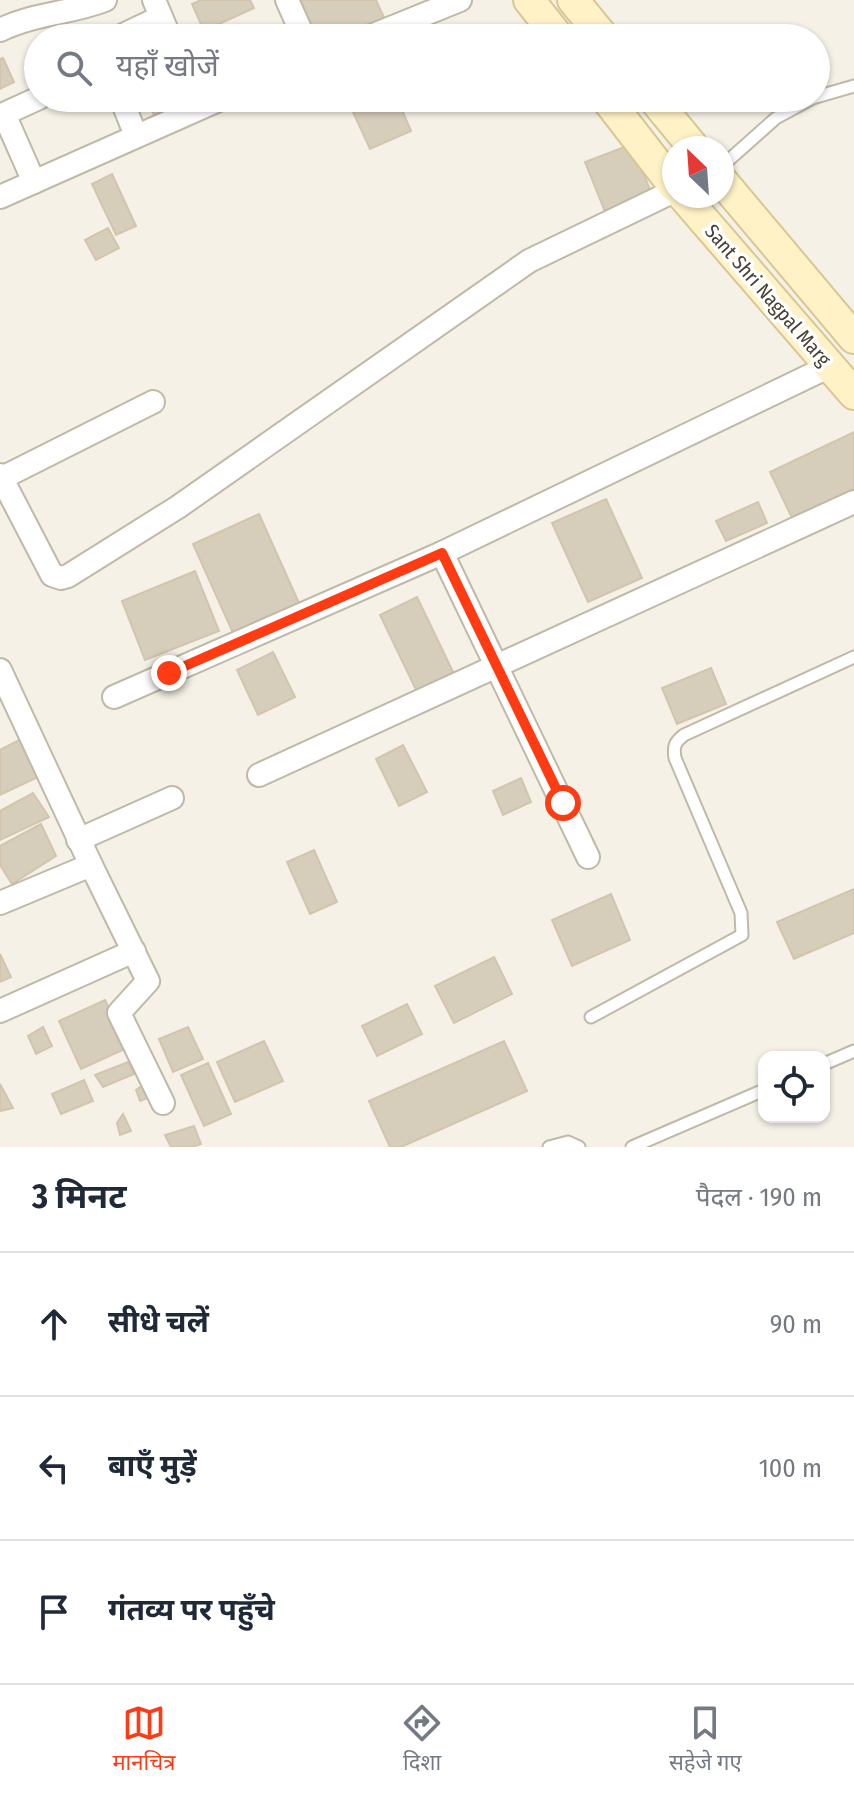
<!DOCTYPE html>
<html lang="hi">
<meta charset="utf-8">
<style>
:root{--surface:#fff;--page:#f6f6f7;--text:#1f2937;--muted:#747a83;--line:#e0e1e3;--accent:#ff3b13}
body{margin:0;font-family:"Fira Sans Condensed","Noto Sans Devanagari",sans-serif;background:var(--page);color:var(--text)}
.controls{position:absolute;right:24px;bottom:24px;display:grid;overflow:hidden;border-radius:16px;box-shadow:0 2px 6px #0004}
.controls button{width:72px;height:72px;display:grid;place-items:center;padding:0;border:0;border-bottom:2px solid var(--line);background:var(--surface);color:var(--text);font:40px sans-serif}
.compass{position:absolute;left:662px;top:136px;width:72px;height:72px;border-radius:50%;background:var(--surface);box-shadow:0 2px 6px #0004;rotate:335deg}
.stop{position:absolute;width:24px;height:24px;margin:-18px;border:6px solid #ff3b13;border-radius:50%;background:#fff}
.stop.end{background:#ff3b13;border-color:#fff;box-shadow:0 2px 8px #0008}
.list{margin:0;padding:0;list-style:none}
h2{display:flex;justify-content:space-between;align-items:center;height:104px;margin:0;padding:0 32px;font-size:34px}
h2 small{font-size:26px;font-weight:400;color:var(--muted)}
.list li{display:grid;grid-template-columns:52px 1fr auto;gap:24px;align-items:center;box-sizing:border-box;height:144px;padding:0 32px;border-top:2px solid var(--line)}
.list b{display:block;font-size:30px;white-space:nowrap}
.list em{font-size:26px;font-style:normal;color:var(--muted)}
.icon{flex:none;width:44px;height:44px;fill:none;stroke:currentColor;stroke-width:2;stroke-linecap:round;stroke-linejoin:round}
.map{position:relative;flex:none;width:854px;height:1147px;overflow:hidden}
.search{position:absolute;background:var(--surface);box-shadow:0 2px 6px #0004;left:24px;right:24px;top:24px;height:88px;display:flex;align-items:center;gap:20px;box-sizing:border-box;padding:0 28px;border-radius:44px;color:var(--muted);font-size:30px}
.sheet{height:536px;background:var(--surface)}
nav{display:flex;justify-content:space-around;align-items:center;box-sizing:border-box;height:112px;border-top:2px solid var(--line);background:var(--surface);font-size:22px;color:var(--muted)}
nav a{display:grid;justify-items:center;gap:4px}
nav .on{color:var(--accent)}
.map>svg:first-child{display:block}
</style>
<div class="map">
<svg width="854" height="1147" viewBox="0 0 854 1147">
<rect width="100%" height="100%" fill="#f5f1e6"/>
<g fill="#d7cdbb" stroke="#d3c5ad" stroke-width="2">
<polygon points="201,0 250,0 254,8 204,31 192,4"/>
<polygon points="300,0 376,0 386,22 351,38 317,38"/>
<polygon points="3,58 14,82 0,89 0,59"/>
<polygon points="146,98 191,98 191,99 155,117"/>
<polygon points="384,98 397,98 411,131 370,149 353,112"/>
<polygon points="632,144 652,195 606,214 585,162"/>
<polygon points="112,174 136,226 116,235 92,184"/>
<polygon points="108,228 119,248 96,260 85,240"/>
<polygon points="854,432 854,489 792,518 770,472"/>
<polygon points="606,499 642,578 588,602 552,523"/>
<polygon points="758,502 767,523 726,541 716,521"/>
<polygon points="259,514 299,603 233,633 193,544"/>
<polygon points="195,571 219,631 145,660 122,601"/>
<polygon points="417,597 456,678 419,696 380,615"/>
<polygon points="273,652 295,697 258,715 237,670"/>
<polygon points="711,668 726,704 677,724 662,688"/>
<polygon points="19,740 40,776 0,795 0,750"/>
<polygon points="403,745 427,792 399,806 376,759"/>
<polygon points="521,778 531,802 503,815 493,791"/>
<polygon points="33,793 49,817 0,840 0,811"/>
<polygon points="41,824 56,856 12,884 0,865 0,846"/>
<polygon points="314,850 337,902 310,914 287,862"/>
<polygon points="854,889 854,933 794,959 777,922"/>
<polygon points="611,894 630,940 572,966 552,920"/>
<polygon points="0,954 11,977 0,982"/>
<polygon points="494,957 512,994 454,1023 435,986"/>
<polygon points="105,1000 127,1048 81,1069 59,1021"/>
<polygon points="407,1004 422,1034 377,1056 362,1026"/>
<polygon points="43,1027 52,1046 36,1054 28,1036"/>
<polygon points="188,1027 203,1059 173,1072 159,1039"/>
<polygon points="264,1041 283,1081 235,1102 217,1062"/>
<polygon points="504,1041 527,1091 401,1147 390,1147 369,1101"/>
<polygon points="128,1062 134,1074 103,1087 95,1075"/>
<polygon points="208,1063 231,1114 204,1126 181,1075"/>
<polygon points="84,1080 93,1101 61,1114 52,1094"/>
<polygon points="146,1083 157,1094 140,1101 136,1090"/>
<polygon points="0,1084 13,1108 1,1111 0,1110"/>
<polygon points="123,1114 131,1131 120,1135 117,1123"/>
<polygon points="194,1126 201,1144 192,1147 171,1147 165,1135"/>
</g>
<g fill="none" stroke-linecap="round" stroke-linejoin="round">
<g stroke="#c1b9a8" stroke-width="15">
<g id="service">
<polyline points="816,97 854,86"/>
<polyline points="722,166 776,118 813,98"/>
<path d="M591,1017L742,935L741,913L675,758C673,746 675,742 684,735L854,657"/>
<polyline points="824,1064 854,1051"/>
<polyline points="549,1147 568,1142 579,1147"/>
<polyline points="632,1147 764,1090"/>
</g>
</g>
<g stroke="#c1b9a8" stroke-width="26">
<g id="minor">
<polyline points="154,0 170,38"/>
<polyline points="287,0 304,38"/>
<path d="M0,30C35,13 69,14 105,0"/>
<polyline points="117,38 161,17"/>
<polyline points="366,38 460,0"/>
<polyline points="121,98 136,136"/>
<polyline points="34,182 4,114 39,98"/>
<polyline points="0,197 223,98"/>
<polyline points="0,475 52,575 61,578 68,576 178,507 529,261 674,191"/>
<polyline points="2,478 153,402"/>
<polyline points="442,553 588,857"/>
<polyline points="0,670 91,865 0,903"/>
<polyline points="114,697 442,553 830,366"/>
<polyline points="259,775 854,502"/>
<polyline points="78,840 172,798"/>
<polyline points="91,865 148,981 119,1013 163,1103"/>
<polyline points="0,1011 134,951"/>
</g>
</g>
<g stroke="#d8c792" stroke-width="34">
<g id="secondary">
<polyline points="529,0 559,38"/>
<polyline points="573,0 604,38"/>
<polyline points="606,98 674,186"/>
<polyline points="653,98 694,148"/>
<polyline points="722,181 854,338"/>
<polyline points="683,196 854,394"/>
</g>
</g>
<use href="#service" stroke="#fff" stroke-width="11"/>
<use href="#minor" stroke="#fff" stroke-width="22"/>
<use href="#secondary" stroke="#fff2c6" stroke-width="30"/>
</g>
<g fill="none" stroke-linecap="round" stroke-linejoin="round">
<polyline stroke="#ff3b13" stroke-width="10" points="169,673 442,553 563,803"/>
</g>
<g text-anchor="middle" stroke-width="7" stroke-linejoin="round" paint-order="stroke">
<g font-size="20" fill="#484135" stroke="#fff">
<text transform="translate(768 295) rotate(49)" y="7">Sant Shri Nagpal Marg</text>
</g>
</g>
</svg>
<div class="controls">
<button><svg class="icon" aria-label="locate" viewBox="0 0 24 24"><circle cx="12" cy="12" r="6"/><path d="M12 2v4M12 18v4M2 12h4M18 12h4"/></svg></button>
</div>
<svg class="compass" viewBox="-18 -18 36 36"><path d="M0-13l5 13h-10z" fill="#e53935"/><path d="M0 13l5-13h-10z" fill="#747a83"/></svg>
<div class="stop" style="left:563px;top:803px"></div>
<div class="stop end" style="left:169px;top:673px"></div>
<div class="search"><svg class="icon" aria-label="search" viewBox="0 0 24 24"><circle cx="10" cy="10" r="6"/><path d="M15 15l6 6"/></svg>यहाँ खोजें</div>
</div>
<section class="sheet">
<h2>3 मिनट<small>पैदल · 190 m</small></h2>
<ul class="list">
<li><svg class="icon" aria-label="ahead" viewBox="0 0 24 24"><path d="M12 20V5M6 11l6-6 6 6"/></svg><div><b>सीधे चलें</b></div><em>90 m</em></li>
<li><svg class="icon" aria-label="left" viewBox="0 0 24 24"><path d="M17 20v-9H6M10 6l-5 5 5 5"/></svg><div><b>बाएँ मुड़ें</b></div><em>100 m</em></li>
<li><svg class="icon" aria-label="arrive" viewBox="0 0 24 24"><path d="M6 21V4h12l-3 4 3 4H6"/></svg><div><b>गंतव्य पर पहुँचे</b></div></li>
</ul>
</section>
<nav>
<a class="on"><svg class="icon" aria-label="map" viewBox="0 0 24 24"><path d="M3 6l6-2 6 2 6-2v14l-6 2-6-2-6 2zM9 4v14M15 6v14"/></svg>मानचित्र</a>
<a><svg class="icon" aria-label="directions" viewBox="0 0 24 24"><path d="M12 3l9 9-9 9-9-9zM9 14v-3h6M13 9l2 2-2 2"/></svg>दिशा</a>
<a><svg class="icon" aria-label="saved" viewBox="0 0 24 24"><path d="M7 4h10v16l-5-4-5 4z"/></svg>सहेजे गए</a>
</nav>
